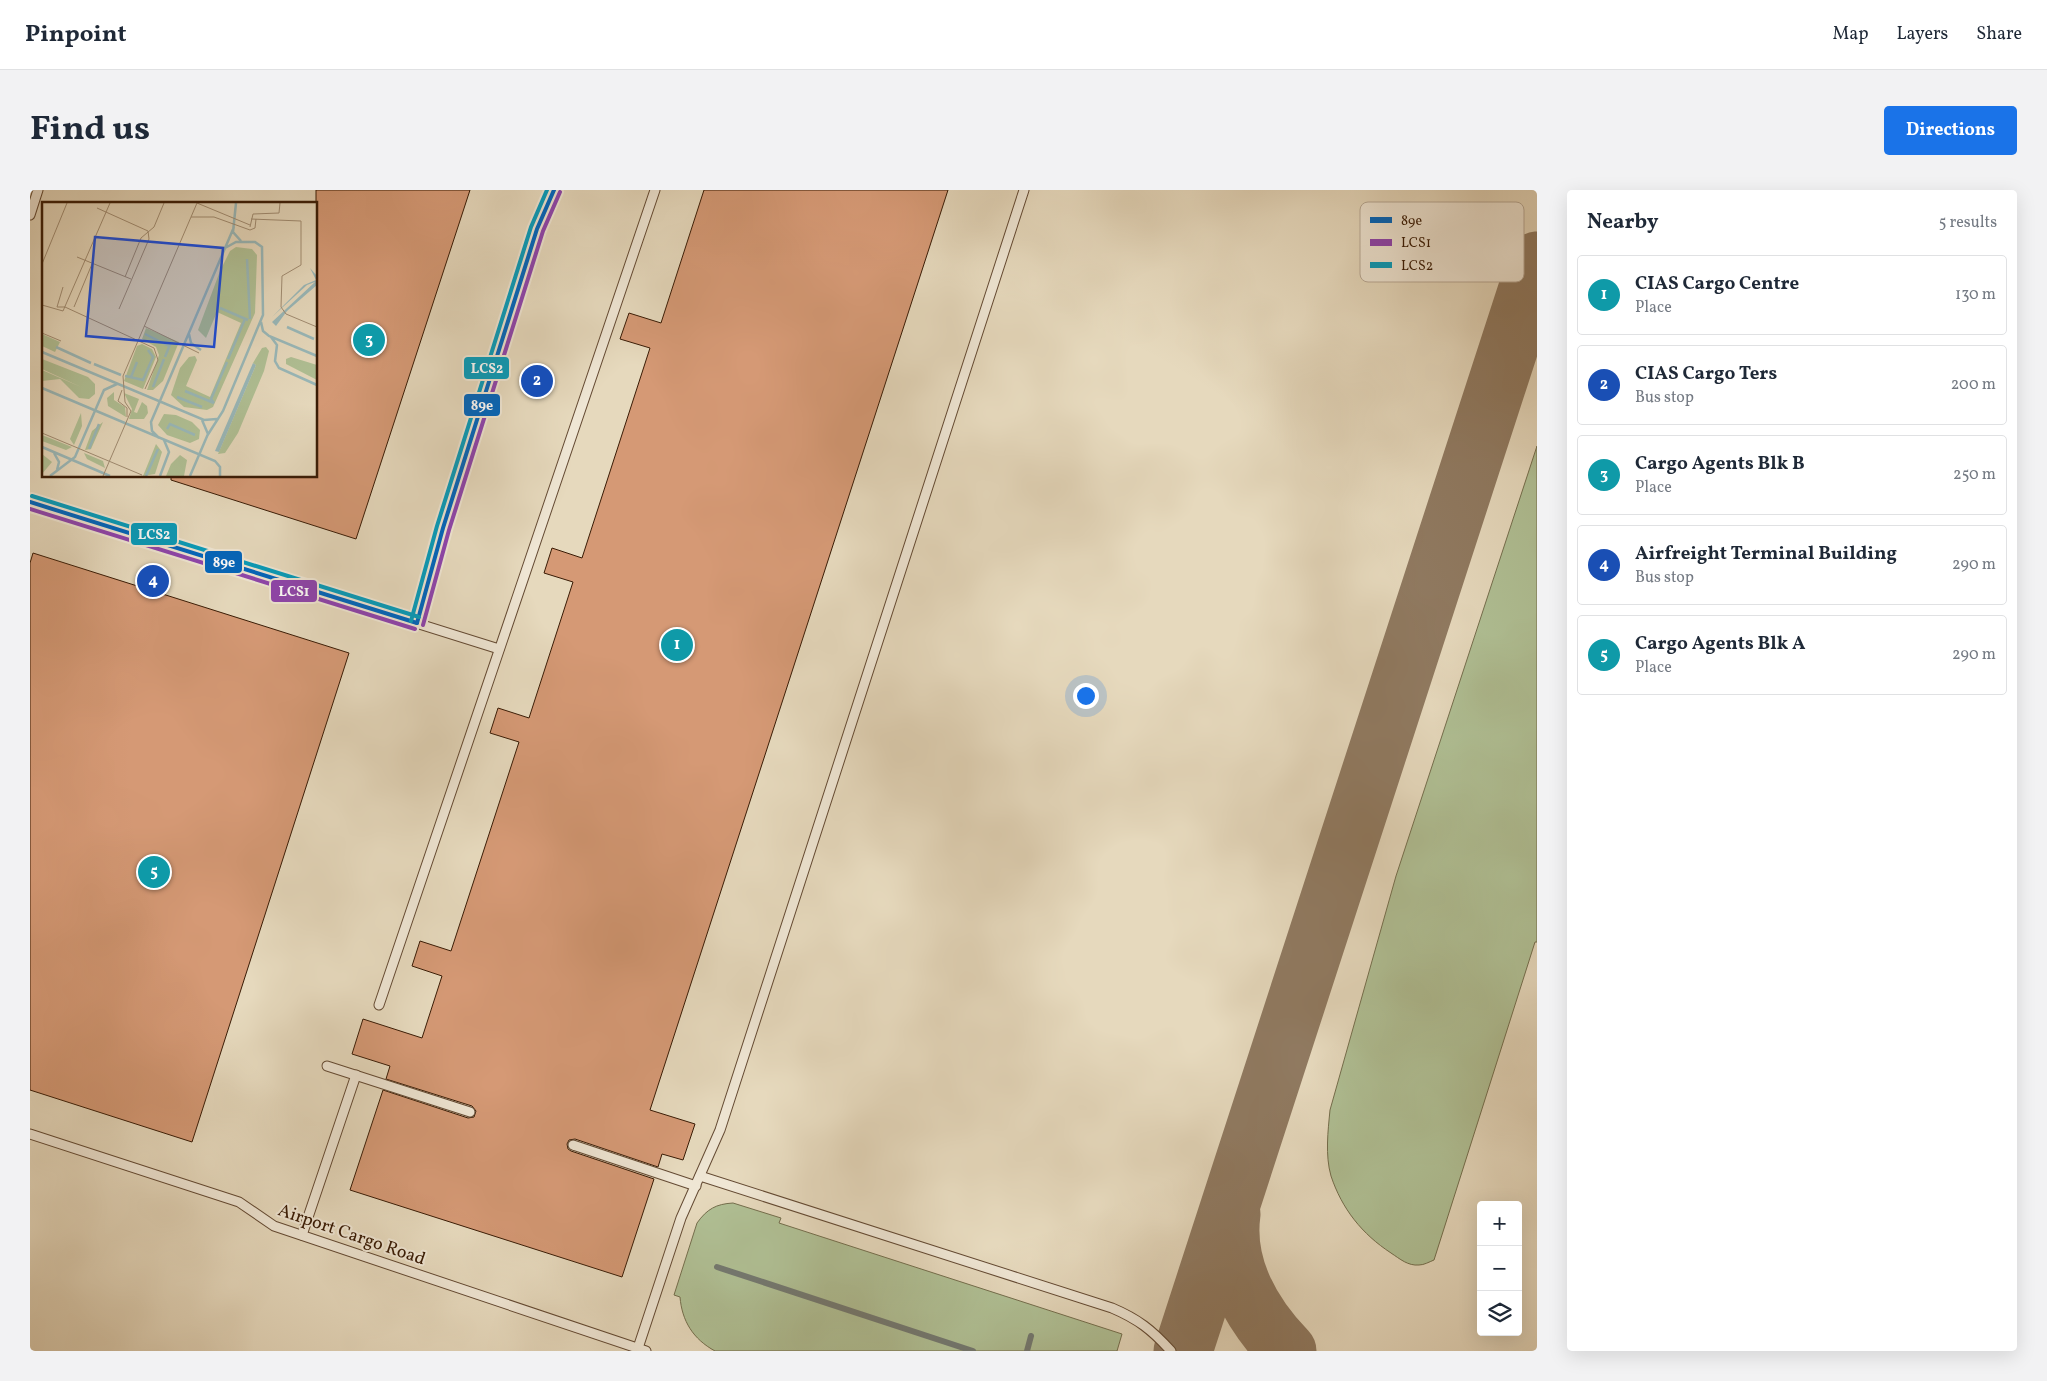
<!DOCTYPE html>
<meta charset="utf-8">
<style>
:root{--surface:#fff;--page:#f2f2f3;--text:#1f2937;--muted:#747a83;--line:#e0e1e3;--accent:#1a73e8}
body{margin:0;font-family:Vollkorn,serif;background:var(--page);color:var(--text)}
.controls{position:absolute;right:15px;bottom:15px;display:grid;overflow:hidden;border-radius:5px;box-shadow:0 5px 20px #0002}
.controls button{width:45px;height:45px;display:grid;place-items:center;padding:0;border:0;border-bottom:1px solid var(--line);background:var(--surface);color:var(--text);font:25px sans-serif}
.you{position:absolute;left:1055px;top:505px;width:18px;height:18px;margin:-12px;border:4px solid #fff;border-radius:50%;background:#1a73e8;box-shadow:0 0 0 8px #1a73e833}
.badge{display:grid;place-items:center;width:32px;height:32px;border-radius:50%;background:var(--accent);color:#fff;font-size:16px;font-weight:700}
.pin{position:absolute;translate:-50% -50%;border:2px solid #fff;box-shadow:0 1px 5px #0006}
.list{margin:0;padding:0;list-style:none}
h2{display:flex;justify-content:space-between;align-items:center;height:65px;margin:0;padding:0 20px;font-size:21px}
h2 small{font-size:16px;font-weight:400;color:var(--muted)}
.list li{display:grid;grid-template-columns:32px 1fr auto;gap:15px;align-items:center;box-sizing:border-box;height:80px;margin:0 10px 10px;padding:0 10px;border:1px solid var(--line);border-radius:5px}
.list b{display:block;font-size:19px;white-space:nowrap}
.list p{margin:0;font-size:16px;white-space:nowrap;color:var(--muted)}
.list em{font-size:16px;font-style:normal;color:var(--muted)}
.icon{flex:none;width:28px;height:28px;fill:none;stroke:currentColor;stroke-width:2;stroke-linecap:round;stroke-linejoin:round}
.map{position:relative;flex:none;width:1507px;height:1161px;overflow:hidden;border-radius:5px}
header{display:flex;align-items:center;gap:30px;box-sizing:border-box;height:70px;padding:0 25px;background:var(--surface);border-bottom:1px solid var(--line)}
header strong{font-size:24px}
nav{display:flex;gap:28px;margin-inline-start:auto;font-size:18px}
.intro{display:flex;align-items:center;justify-content:space-between;box-sizing:border-box;height:120px;padding:0 30px}
h1{margin:0;font-size:35px}
.button{padding:12px 22px;border-radius:5px;background:var(--accent);color:#fff;font-size:18px;font-weight:700}
main{display:flex;gap:30px;padding:0 30px}
aside{flex:1;background:var(--surface);border-radius:5px;box-shadow:0 5px 20px #0002}
.map>svg:first-child{display:block}
</style>
<header>
<strong>Pinpoint</strong>
<nav><a>Map</a><a>Layers</a><a>Share</a></nav>
</header>
<div class="intro"><h1>Find us</h1><a class="button">Directions</a></div>
<main>
<div class="map">
<svg width="1507" height="1161" viewBox="0 0 1507 1161">
<rect width="100%" height="100%" fill="#e6d9bd"/>
<filter id="stains"><feTurbulence type="fractalNoise" baseFrequency=".004" numOctaves="4"/><feColorMatrix values="0 0 0 0 .2 0 0 0 0 .09 0 0 0 0 .02 0 0 0 .5 -.17"/></filter>
<radialGradient id="worn" r=".72"><stop offset=".6" stop-color="#630" stop-opacity="0"/><stop offset="1" stop-color="#630" stop-opacity=".3"/></radialGradient>
<g fill="#b0c095" stroke="#746e4d">
<path d="M1507,256V752H1505L1404,1070C1399,1072 1394,1075 1389,1075C1378,1076 1370,1069 1361,1063C1332,1044 1312,1019 1301,986C1295,965 1298,941 1300,920L1366,686Z"/>
<path d="M703,1013L751,1028L749,1033L1092,1144L1087,1161H685C663,1149 652,1131 650,1107L644,1105L667,1033C677,1019 686,1014 703,1013Z"/>
</g>
<g fill="none" stroke-linecap="round" stroke-linejoin="round">
<g stroke="#737971" stroke-width="6">
<polyline points="687,1077 943,1161"/>
<polyline points="997,1161 1001,1146"/>
</g>
<g stroke="#907a61" stroke-width="59">
<path d="M1201,1024C1194,1077 1222,1125 1257,1161"/>
<polyline points="1153,1161 1507,71"/>
</g>
</g>
<g fill="#d59975" stroke="#391b05">
<polygon points="286,0 440,0 326,349 141,290 141,286 286,286"/>
<polygon points="674,0 918,0 620,920 665,934 653,970 632,964 628,977 545,949 539,950 537,954 538,959 541,961 624,989 592,1087 320,1000 353,900 438,928 444,927 446,921 442,916 356,889 360,876 322,864 333,829 392,848 412,786 382,776 390,751 421,761 489,552 460,543 468,518 499,528 543,392 514,383 522,358 552,368 620,158 590,149 599,123 631,133"/>
<polygon points="3,363 319,463 162,952 0,900 0,373"/>
</g>
<g fill="none" stroke-linecap="round" stroke-linejoin="round">
<g stroke="#644a33" stroke-width="11">
<g id="lane">
<polyline points="0,25 8,0"/>
<polyline points="0,312 469,459"/>
<polyline points="387,433 413,338 507,39 524,0"/>
<polyline points="349,815 625,0"/>
<polyline points="297,876 440,922"/>
<polyline points="0,944 209,1012 244,1036 616,1161"/>
<polyline points="543,955 666,996"/>
<path d="M670,986L1082,1118C1108,1129 1122,1140 1141,1161"/>
<polyline points="272,1045 326,885"/>
<polyline points="607,1161 651,1028 690,940 994,0"/>
</g>
</g>
<use href="#lane" stroke="#efe6d4" stroke-width="9"/>
<g stroke="#efe6d4" stroke-width="8">
<g id="bus-1">
<polyline points="0,312 387,433"/>
<polyline points="387,433 413,338 507,39 524,0"/>
</g>
</g>
<g stroke="#efe6d4" stroke-width="8">
<g id="bus-2">
<polyline points="0,319 385,439"/>
<polyline points="393,435 419,340 513,41 530,2"/>
</g>
</g>
<g stroke="#efe6d4" stroke-width="8">
<g id="bus-3">
<polyline points="2,306 389,427"/>
<polyline points="381,431 407,336 501,37 517,0"/>
</g>
</g>
<use href="#bus-1" stroke="#0065bd" stroke-width="4"/>
<use href="#bus-2" stroke="#8e44ad" stroke-width="4"/>
<use href="#bus-3" stroke="#069bba" stroke-width="4"/>
</g>
<g text-anchor="middle" stroke-width="4" stroke-linejoin="round" paint-order="stroke">
<g font-size="18" fill="#391b05" stroke="#efe6d4">
<text transform="translate(322 1044) rotate(19)" y="6">Airport Cargo Road</text>
</g>
</g>
<g transform="translate(12 12)">
<rect width="275" height="275" fill="#e6d9bd"/>
<path d="M194,45L210,47L215,53L213,111L171,205L165,208L142,205L129,193L138,166L147,155L153,154L155,158L144,184L168,195L199,121L175,110L164,136L156,128L178,69L188,49ZM104,126L137,140L121,179L111,188H105L117,153L114,145L100,137ZM0,132L18,140L13,150L0,144ZM100,142L110,147L114,155L101,187L82,179L95,144ZM224,145L227,149L222,169L196,231L183,251L176,252L214,163L211,161L220,146ZM249,155L275,163V178L244,162V157ZM0,157L46,175L53,182V192L47,197L37,196L18,177L0,179V168L39,185L0,167ZM72,190V198L83,205L84,215L66,204L65,196ZM82,191L97,197L92,210L95,211L100,200L105,204L106,211L102,217H87L90,207ZM39,211L40,224L32,243L28,237ZM122,212L134,213L150,220L158,228L157,237L148,241L125,233L116,223ZM61,220L49,247L43,248L50,229ZM0,233L30,245L24,248L0,239ZM114,242L120,250L113,272L101,274ZM42,251L61,259L63,266L45,257ZM0,252L10,260L0,272ZM138,253L145,258L142,274H124L129,262Z" fill="#b0c095"/>
<path d="M268,66L275,74V83L245,109L234,124L230,120L273,80L265,83L230,115L262,83L274,78ZM211,161L214,163L177,250L173,249Z" fill="#99b8b9"/>
<path fill="none" stroke="#99b8b9" stroke-width="2.5" d="M194,1L191,30L199,39M205,57L208,117M178,106L206,118M219,120L221,129L227,134L275,154M245,125L272,137M103,132L127,144M147,132L149,141L159,148M229,135L235,143L233,159L237,166L275,183M14,145L49,161M0,150L162,218L175,217M123,155L129,140M186,157L203,117M52,162L79,173M83,174L89,175L95,160M88,175L101,178L111,155L106,148M111,185L122,157M0,186L173,259L178,265V274M143,189L172,201M135,195L160,205M172,201L169,197L185,160M125,227L128,222L153,233M165,234L181,209L221,113L220,45L213,40H194L183,46M117,236L110,229L109,220L192,25M0,245L68,274M47,247L57,222M12,251L17,260L15,268M8,274L33,255L62,188L75,182M104,274L116,247M118,274L127,250L122,238M148,274L166,232L160,218"/>
<path fill="none" stroke="#a18d73" stroke-width="1" d="M155,1L208,23M55,6L106,29M149,15H172L208,28L213,26L214,17M209,17L259,19V63L240,74L239,105L244,112L275,125M208,25L211,12L237,11L238,1M35,55L89,77M0,62L25,1M83,75L99,36L112,25L122,1M21,85L15,105H23L112,146L116,158L103,187M0,103L21,109L68,1M32,105L50,62M77,107L107,37L106,29M102,124L157,151M0,131L19,139M80,188L76,199L85,206V215M0,231L100,273M61,274L89,209L83,200L81,174L155,1"/>
<path fill="#1d4ed8" fill-opacity="0.15" stroke="#1d4ed8" stroke-width="2.5" d="M53,35L181,46L172,145L44,134Z"/>
<rect width="275" height="275" fill="none" stroke="#391b05" stroke-width="2.5"/>
</g>
<rect x="1330" y="12" width="164" height="80" rx="8" fill="#efe6d4" stroke="#b8a996" stroke-width="1"/>
<rect x="1340" y="27" width="22" height="6" fill="#0065bd"/>
<rect x="1340" y="49" width="22" height="7" fill="#8e44ad"/>
<rect x="1340" y="72" width="22" height="6" fill="#069bba"/>
<g font-size="14" fill="#391b05">
<text x="1371" y="35">89e</text>
<text x="1371" y="57">LCS1</text>
<text x="1371" y="80">LCS2</text>
</g>
<g stroke="#efe6d4" stroke-width="2">
<rect x="433" y="166" width="47" height="24" rx="5" fill="#069bba"/>
<rect x="433" y="203" width="38" height="24" rx="5" fill="#0065bd"/>
<rect x="100" y="332" width="48" height="24" rx="5" fill="#069bba"/>
<rect x="174" y="360" width="39" height="24" rx="5" fill="#0065bd"/>
<rect x="240" y="389" width="48" height="24" rx="5" fill="#8e44ad"/>
</g>
<g font-size="14" text-anchor="middle" font-weight="bold" fill="#fff">
<text x="457" y="183">LCS2</text>
<text x="452" y="220">89e</text>
<text x="124" y="349">LCS2</text>
<text x="194" y="377">89e</text>
<text x="264" y="406">LCS1</text>
</g>
<rect width="100%" height="100%" filter="url(#stains)"/>
<rect width="100%" height="100%" fill="url(#worn)"/>
</svg>
<div class="controls">
<button>+</button>
<button>−</button>
<button><svg class="icon" aria-label="layers" viewBox="0 0 24 24"><path d="M12 4l9 5-9 5-9-5zM3 14l9 5 9-5"/></svg></button>
</div>
<div class="you"></div>
<div class="pin badge" style="left:647px;top:455px;background:#0f9aa8">1</div>
<div class="pin badge" style="left:507px;top:191px;background:#1a4fb4">2</div>
<div class="pin badge" style="left:339px;top:150px;background:#0f9aa8">3</div>
<div class="pin badge" style="left:123px;top:391px;background:#1a4fb4">4</div>
<div class="pin badge" style="left:124px;top:682px;background:#0f9aa8">5</div>
</div>
<aside>
<h2>Nearby<small>5 results</small></h2>
<ul class="list">
<li><span class="badge" style="background:#0f9aa8">1</span><div><b>CIAS Cargo Centre</b><p>Place</p></div><em>130 m</em></li>
<li><span class="badge" style="background:#1a4fb4">2</span><div><b>CIAS Cargo Ters</b><p>Bus stop</p></div><em>200 m</em></li>
<li><span class="badge" style="background:#0f9aa8">3</span><div><b>Cargo Agents Blk B</b><p>Place</p></div><em>250 m</em></li>
<li><span class="badge" style="background:#1a4fb4">4</span><div><b>Airfreight Terminal Building</b><p>Bus stop</p></div><em>290 m</em></li>
<li><span class="badge" style="background:#0f9aa8">5</span><div><b>Cargo Agents Blk A</b><p>Place</p></div><em>290 m</em></li>
</ul>
</aside>
</main>
